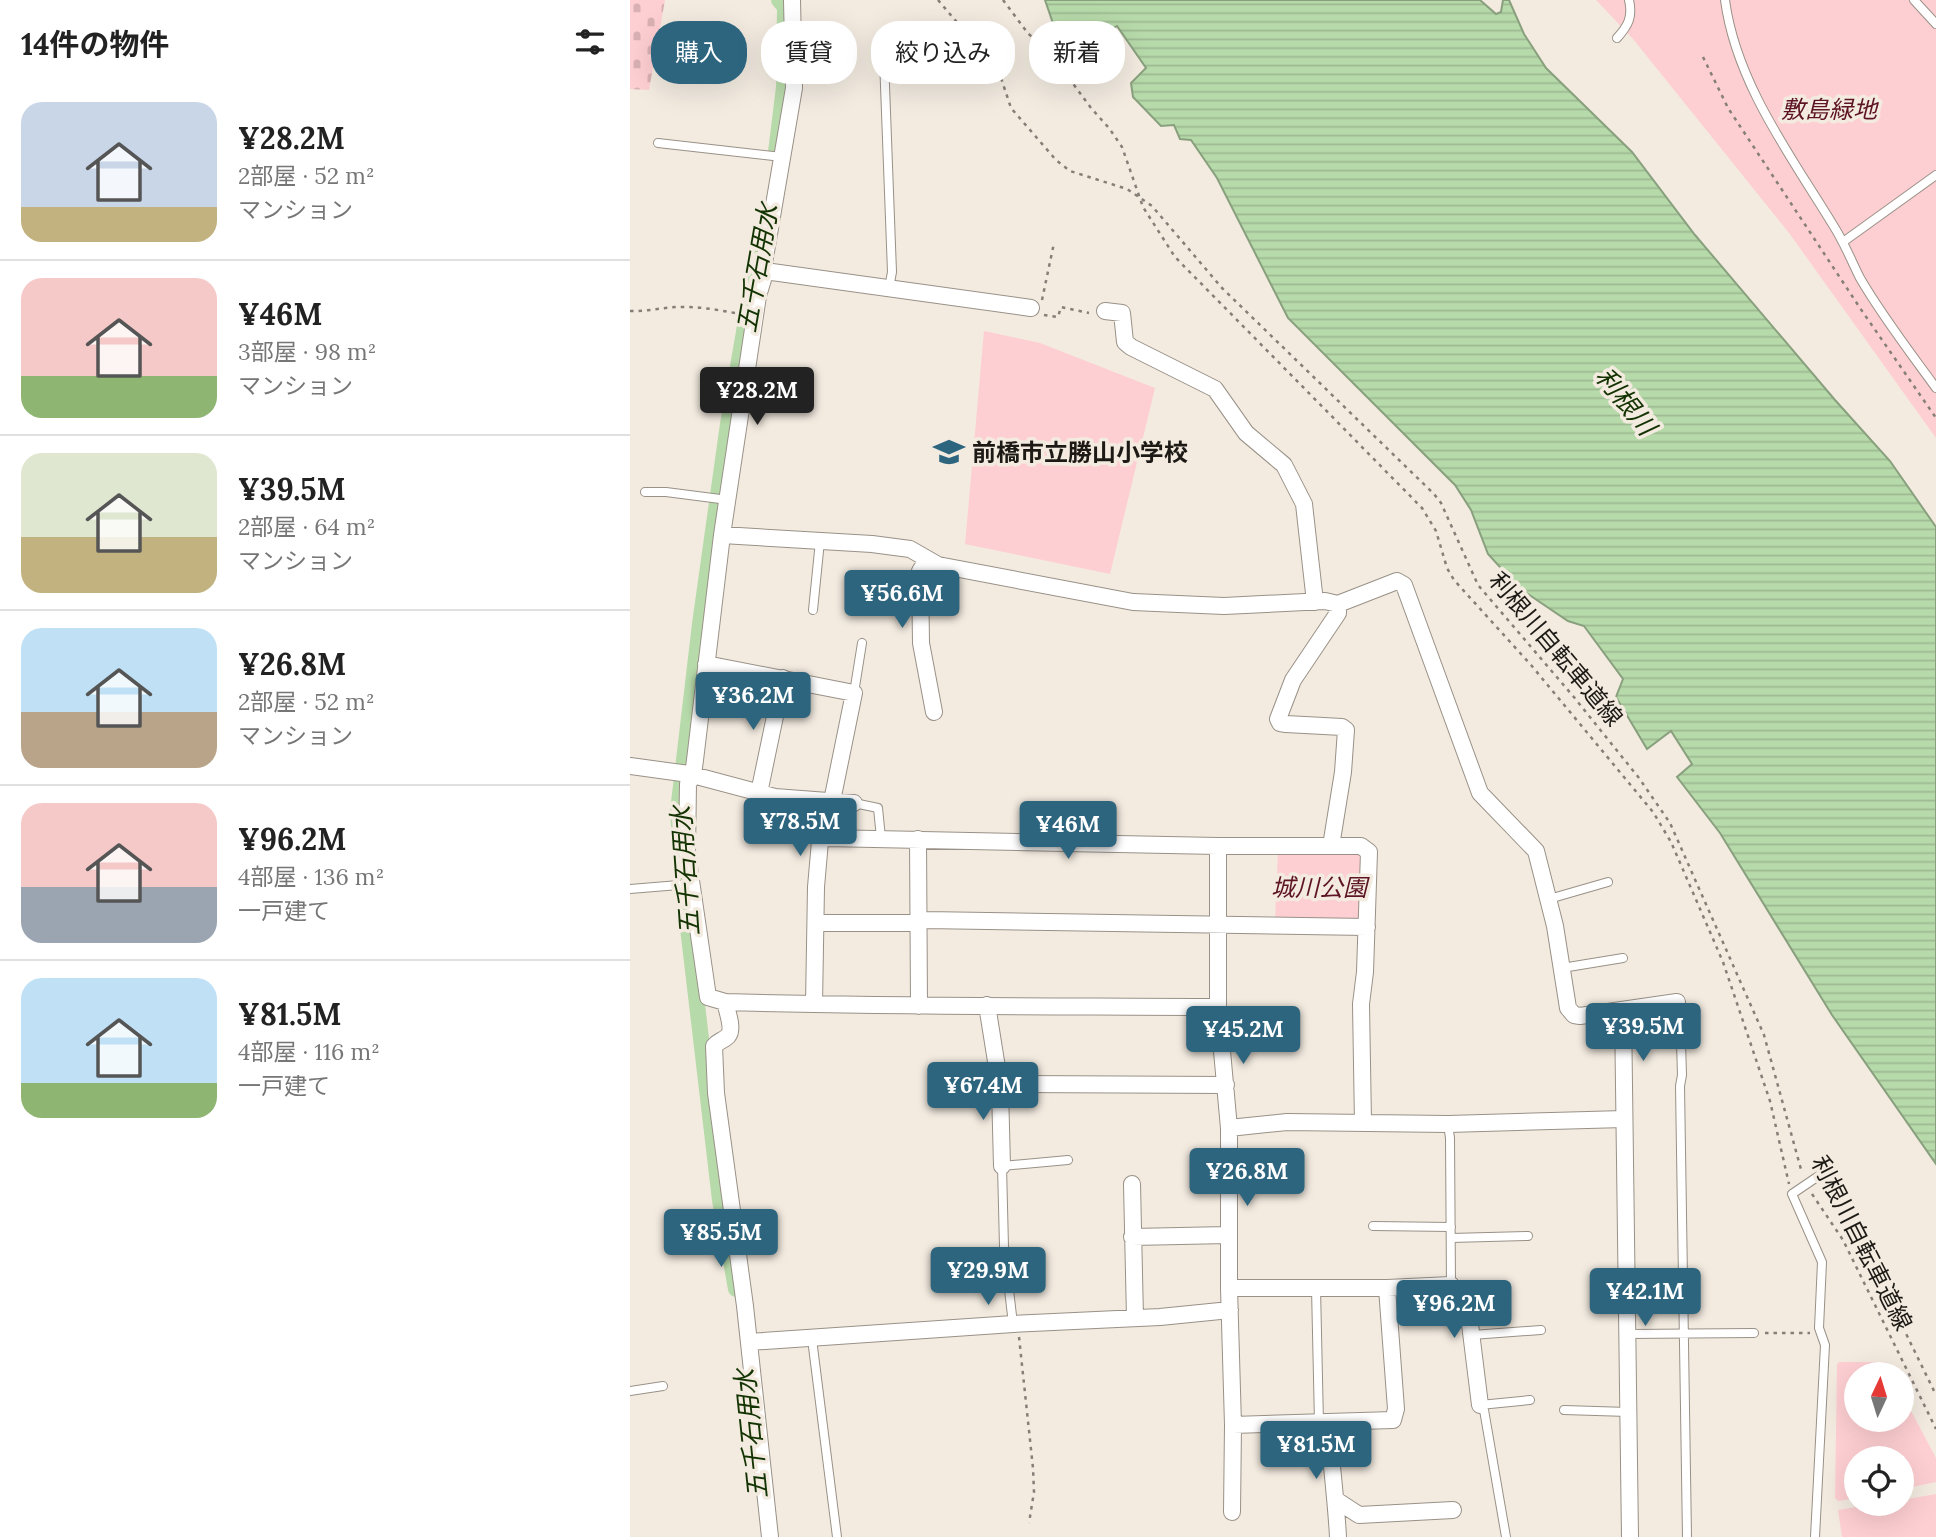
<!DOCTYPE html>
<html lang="ja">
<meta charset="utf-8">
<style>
body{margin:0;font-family:Lora,"Noto Sans JP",serif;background:#f6f6f6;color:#222;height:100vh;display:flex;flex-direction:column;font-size:26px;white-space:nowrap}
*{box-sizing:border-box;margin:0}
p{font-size:23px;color:#767676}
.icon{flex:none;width:38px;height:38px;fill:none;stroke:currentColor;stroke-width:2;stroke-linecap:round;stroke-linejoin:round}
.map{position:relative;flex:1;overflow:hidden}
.panel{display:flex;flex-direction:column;background:#fff;width:630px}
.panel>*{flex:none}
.guide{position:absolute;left:21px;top:21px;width:665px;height:63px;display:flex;gap:14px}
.needle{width:46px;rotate:4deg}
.fabs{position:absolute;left:1214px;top:1362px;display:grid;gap:14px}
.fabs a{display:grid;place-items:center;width:70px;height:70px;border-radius:50%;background:#fff;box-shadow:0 7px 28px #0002;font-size:35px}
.price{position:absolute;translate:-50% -60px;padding:0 16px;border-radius:7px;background:#2d657f;color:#fff;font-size:23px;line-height:46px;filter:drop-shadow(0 2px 4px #0008)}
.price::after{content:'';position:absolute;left:50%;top:42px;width:21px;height:16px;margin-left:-10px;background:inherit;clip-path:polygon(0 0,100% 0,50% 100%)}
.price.on{background:#222;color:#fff}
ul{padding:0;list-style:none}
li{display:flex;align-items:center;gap:21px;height:175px;padding:0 21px}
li+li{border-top:2px solid #e0e0e0}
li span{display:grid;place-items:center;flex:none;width:196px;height:140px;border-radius:21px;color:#555}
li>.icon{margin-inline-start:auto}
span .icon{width:84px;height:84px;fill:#fffc;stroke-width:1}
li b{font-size:30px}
h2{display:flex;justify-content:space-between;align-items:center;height:84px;padding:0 21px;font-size:30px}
.pill{padding:0 24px;border-radius:28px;background:#fff;box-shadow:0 7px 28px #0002;font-size:24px;line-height:63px}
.pill.on{background:#2d657f;color:#fff}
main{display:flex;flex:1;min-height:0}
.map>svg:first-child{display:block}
.cemetery{fill:url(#cemetery-stones)}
.park{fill:#fecfd2}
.water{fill:url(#water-rules);stroke:#89a07e;stroke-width:2}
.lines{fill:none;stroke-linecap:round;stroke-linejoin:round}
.canal{stroke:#b7daaa;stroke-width:16}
.lane-casing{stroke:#999187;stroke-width:10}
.street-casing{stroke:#999187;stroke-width:18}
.path{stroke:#857f78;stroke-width:2.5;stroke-dasharray:3.5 5;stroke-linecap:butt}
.lane{stroke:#fff;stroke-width:8}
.street{stroke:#fff;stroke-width:16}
.labels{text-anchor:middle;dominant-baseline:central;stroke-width:7;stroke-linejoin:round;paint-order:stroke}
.park-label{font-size:24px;font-style:italic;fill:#5d1424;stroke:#f3ebe0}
.poi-label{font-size:24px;font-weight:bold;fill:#1d1a16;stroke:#f3ebe0;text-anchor:start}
.street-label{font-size:24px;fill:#1d1a16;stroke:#f3ebe0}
.water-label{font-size:26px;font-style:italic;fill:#133303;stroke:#f3ebe0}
</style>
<main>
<section class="panel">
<h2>14件の物件<svg class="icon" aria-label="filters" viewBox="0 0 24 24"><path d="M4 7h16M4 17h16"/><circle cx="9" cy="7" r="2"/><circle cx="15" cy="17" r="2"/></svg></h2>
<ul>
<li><span style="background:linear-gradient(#c9d6e8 75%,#c2b280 0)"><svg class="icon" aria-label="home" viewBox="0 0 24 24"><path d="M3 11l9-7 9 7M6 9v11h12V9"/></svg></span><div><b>¥28.2M</b><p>2部屋 · 52 m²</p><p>マンション</p></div></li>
<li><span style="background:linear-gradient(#f6c9c9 70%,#8fb573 0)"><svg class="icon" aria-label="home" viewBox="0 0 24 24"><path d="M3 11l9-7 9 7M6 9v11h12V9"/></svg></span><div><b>¥46M</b><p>3部屋 · 98 m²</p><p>マンション</p></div></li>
<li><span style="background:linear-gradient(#dfe7d0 60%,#c2b280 0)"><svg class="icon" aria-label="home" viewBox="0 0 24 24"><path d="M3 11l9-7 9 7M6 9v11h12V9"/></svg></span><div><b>¥39.5M</b><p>2部屋 · 64 m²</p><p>マンション</p></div></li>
<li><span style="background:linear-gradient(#bfe0f5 60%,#b9a48a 0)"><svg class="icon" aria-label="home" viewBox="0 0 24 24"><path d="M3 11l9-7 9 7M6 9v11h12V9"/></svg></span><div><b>¥26.8M</b><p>2部屋 · 52 m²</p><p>マンション</p></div></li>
<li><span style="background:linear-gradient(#f6c9c9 60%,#9aa5b1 0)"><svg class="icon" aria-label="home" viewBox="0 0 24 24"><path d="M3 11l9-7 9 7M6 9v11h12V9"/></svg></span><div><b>¥96.2M</b><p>4部屋 · 136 m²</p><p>一戸建て</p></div></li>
<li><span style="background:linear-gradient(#bfe0f5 75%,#8fb573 0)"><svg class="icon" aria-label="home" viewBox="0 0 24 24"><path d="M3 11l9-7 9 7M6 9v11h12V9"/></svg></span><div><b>¥81.5M</b><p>4部屋 · 116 m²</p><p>一戸建て</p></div></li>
</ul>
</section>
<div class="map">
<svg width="1306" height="1537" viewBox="0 0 1306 1537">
<defs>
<pattern id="cemetery-stones" width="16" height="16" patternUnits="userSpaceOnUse" patternTransform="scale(1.75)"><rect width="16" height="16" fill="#fecfd2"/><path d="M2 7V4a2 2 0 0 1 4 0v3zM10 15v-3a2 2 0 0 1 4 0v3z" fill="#d9b1b4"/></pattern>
<pattern id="water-rules" width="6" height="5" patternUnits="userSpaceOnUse" patternTransform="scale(1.75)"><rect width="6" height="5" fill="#b7daaa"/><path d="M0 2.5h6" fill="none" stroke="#9dba92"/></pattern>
</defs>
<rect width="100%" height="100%" fill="#f3ebe0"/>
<path class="cemetery" d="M0,0H35L19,90L0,89Z"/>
<path class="park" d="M966,0H1306V438L1159,233L1003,39Z
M354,331L410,343L525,388L480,574L335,544Z
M648,851H726L732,857L731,916L724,922L645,921Z
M1209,1362H1256L1262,1374H1227V1419H1272V1394L1306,1458V1482L1272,1489V1458H1227V1498L1208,1501L1205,1498L1207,1365Z
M1306,1494V1537H1212L1208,1510L1250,1503H1272V1500Z"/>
<path class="water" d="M415,0H850L866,14L871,12L873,0H879L894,34L916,68L1002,152L1065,235L1205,400L1260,461L1306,527V1164L1202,1015L1090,833L1047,777L1062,764L1041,731L1017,749L986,697L993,679L954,626L938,621L889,588L858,554L841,510L825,485L658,318L587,178L561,140L550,139L544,125L531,126L503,97L501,83L516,68L487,26L457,44L426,32Z"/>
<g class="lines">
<path class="canal" d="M146,152L154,87L155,7L149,0
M106,1289L90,1200L54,894L48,811L70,624L98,424L116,320L130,254"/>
<defs>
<path id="lane" d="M1095,0C1106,83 1161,156 1203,225C1214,242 1221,260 1230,278C1252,316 1280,352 1306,388
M1284,0L1306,24
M987,38C998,26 1003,17 999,0
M254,59L262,272L259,288
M28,143L152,157
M1213,242L1306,175
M15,492H36L98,500
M183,610L190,541
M224,693L232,643
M224,803L248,808L251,838
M0,889L61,884
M919,899L978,882
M932,968L993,958
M1047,1002L1050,1009L1052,1075L1050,1086L1057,1537
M818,1124L820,1138L821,1285
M743,1226L821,1227
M821,1238L898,1236
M686,1288L689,1423
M383,1324L374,1247L372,1166L438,1160
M997,1334L1124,1333
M842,1335L911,1330
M182,1339L207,1537
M0,1391L33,1386
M934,1410L998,1412
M876,1537L854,1410L850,1405L900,1400
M1185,1537L1195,1345L1189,1328L1192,1262L1162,1194L1190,1175"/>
<path id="street" d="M162,0L164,88L133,269L135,273L128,296L92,535L65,760L63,775L58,784L57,853L78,997L95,1002C259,1007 424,1006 588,1007
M135,273L142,272L401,308
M475,311L492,313L495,342L501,347L585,389L616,433L654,465L674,504L685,602
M92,535L242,544L280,549L308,565L503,602L594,606L695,601L708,604L767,581L774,585L850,793L906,851L925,926L938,1008L944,1015L950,1016L1047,1002
M297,560L290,571L291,643L304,712
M76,664L224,693L202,801
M0,766L59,774L145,797L224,803
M129,793L153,678
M288,839L289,1006
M588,846V1007L599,1128V1288L603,1425L602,1512
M701,846L713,772L716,730L712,727L656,724L650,723L648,719L663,680L708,613V604
M186,923H280L296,920L737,927
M95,1002C97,1011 104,1029 98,1036C93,1041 88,1041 84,1046L86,1093L115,1306L140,1537
M184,1004L186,887L190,841L196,838L588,846H731L739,852L735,972L731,1004L733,1123
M357,1005L369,1080L372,1084L596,1085
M993,1010L1000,1537
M372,1084L370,1089L372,1166
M599,1128L657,1122L818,1124L994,1119
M502,1184L505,1318
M502,1237L598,1235
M599,1288H757L821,1285L820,1297L833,1301L838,1308L850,1405
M119,1342L383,1324L530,1317L600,1310
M698,1423C701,1462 706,1499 708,1537
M603,1425L763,1420L766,1409L757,1288
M706,1500L729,1515L823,1510"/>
</defs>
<use href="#lane" class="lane-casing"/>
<use href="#street" class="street-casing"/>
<path class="path" d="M308,0L331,27L360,55L366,63L381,108L426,160L440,171L497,189L522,206L592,288L804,494L811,503L848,585L943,696L1009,778L1040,823L1134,1035L1172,1173
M373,0L397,32L430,66L461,108L479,128L492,147L513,207L545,257L792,508L806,531L817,568L824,580L901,665L1023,812L1041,842L1093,962L1140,1101L1159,1184
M1073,57L1098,108L1230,308L1306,418
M412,300L424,243
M0,311C19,312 36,306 55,307C74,307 93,311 111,314
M414,315L428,317L431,307L459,313
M1199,1183L1220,1219L1306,1395
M1182,1194L1213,1240L1306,1429
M1135,1333H1180
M389,1337L403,1468L404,1492L399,1523"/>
<use href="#lane" class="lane"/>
<use href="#street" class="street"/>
</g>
<defs>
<symbol id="school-bare" viewBox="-9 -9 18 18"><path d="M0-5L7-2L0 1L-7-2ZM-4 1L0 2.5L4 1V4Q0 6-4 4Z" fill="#2d657f" stroke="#f3ebe0" stroke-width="2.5" paint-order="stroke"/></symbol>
</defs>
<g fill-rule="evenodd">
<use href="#school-bare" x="297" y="430" width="44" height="44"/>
</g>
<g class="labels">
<g class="park-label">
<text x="1199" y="109">敷島緑地</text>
<text x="689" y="887">城川公園</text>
</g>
<g class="poi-label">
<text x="342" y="452">前橋市立勝山小学校</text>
</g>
<g class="street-label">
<text transform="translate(926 649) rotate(50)">利根川自転車道線</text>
<text transform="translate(1232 1243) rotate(63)">利根川自転車道線</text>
</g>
<g class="water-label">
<text transform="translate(127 268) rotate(-80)">五千石用水</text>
<text transform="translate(996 401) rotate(51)">利根川</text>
<text transform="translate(55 871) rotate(-94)">五千石用水</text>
<text transform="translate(121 1434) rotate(-96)">五千石用水</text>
</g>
</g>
</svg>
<div class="fabs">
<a><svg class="needle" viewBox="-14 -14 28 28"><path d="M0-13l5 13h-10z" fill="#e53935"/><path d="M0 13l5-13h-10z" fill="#767676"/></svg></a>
<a><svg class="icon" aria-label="locate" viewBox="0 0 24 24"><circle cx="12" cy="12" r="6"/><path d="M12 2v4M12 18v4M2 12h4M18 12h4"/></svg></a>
</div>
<b class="price on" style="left:127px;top:427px">¥28.2M</b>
<b class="price" style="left:272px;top:630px">¥56.6M</b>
<b class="price" style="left:123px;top:732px">¥36.2M</b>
<b class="price" style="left:170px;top:858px">¥78.5M</b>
<b class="price" style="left:438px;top:861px">¥46M</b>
<b class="price" style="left:1013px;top:1063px">¥39.5M</b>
<b class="price" style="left:613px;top:1066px">¥45.2M</b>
<b class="price" style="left:353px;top:1122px">¥67.4M</b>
<b class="price" style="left:617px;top:1208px">¥26.8M</b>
<b class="price" style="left:91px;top:1269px">¥85.5M</b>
<b class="price" style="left:358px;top:1307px">¥29.9M</b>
<b class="price" style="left:1015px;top:1328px">¥42.1M</b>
<b class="price" style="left:824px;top:1340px">¥96.2M</b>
<b class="price" style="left:686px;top:1481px">¥81.5M</b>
<div class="guide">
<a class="pill on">購入</a>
<a class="pill">賃貸</a>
<a class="pill">絞り込み</a>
<a class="pill">新着</a>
</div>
</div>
</main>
